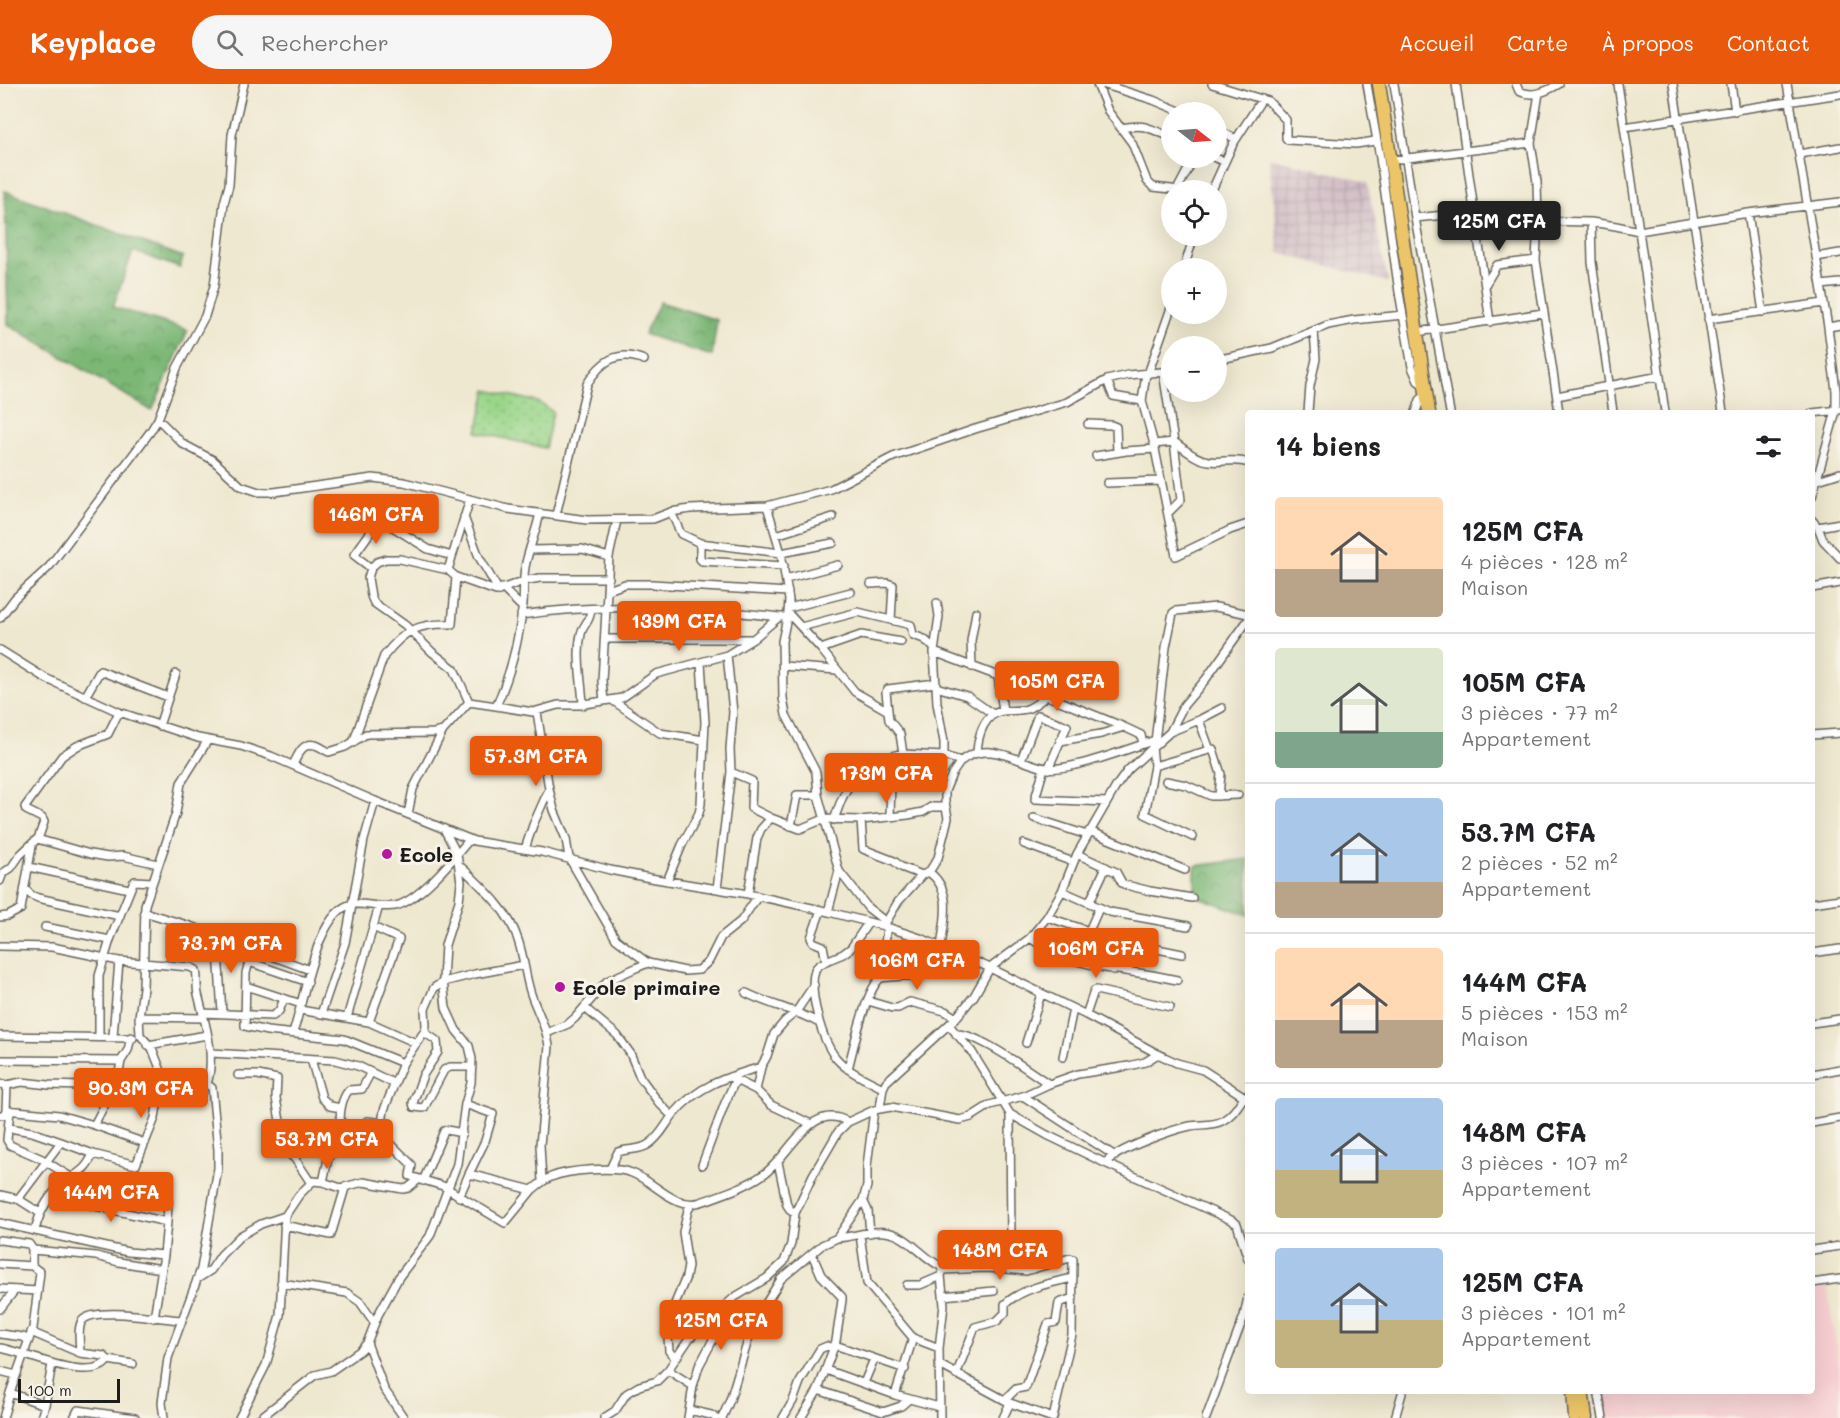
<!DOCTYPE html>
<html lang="fr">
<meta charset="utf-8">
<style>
body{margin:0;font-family:Mali,sans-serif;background:#f6f6f6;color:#202124;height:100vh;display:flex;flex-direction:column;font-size:22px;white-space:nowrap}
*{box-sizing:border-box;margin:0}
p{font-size:20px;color:#757577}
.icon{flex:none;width:33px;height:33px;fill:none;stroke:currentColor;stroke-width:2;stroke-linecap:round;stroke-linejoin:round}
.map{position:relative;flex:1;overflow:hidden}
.side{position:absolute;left:1245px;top:326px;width:570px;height:984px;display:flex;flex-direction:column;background:#fff;border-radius:6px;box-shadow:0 6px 24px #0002}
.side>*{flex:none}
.needle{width:39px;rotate:107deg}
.controls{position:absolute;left:1161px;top:18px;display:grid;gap:12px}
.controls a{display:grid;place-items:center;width:66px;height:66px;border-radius:50%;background:#fff;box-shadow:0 6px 24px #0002;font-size:30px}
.scale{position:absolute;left:18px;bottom:15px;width:102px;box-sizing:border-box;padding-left:6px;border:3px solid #1c1c1c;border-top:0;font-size:16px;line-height:21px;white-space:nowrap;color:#1c1c1c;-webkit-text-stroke:4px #f7f3e8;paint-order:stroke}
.price{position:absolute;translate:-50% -51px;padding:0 14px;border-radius:6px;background:#ea580c;color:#fff;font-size:20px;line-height:39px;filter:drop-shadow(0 2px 3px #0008)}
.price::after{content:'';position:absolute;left:50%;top:36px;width:18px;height:14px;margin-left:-9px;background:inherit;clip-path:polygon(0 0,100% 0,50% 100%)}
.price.active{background:#222;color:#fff}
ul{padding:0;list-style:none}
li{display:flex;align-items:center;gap:18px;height:150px;padding:0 30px}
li+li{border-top:2px solid #e0e0e0}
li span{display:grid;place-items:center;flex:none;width:168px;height:120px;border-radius:6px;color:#555}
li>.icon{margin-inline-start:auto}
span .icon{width:72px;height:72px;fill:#fffc;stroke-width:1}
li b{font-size:26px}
h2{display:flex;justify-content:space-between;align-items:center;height:72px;padding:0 30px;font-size:26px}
header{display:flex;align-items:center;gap:36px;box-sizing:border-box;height:84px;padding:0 30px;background:#ea580c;color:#fff}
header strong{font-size:28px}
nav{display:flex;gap:33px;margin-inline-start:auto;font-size:21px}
.search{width:420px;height:54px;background:#f6f6f6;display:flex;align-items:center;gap:15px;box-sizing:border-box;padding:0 21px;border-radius:33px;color:#757577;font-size:22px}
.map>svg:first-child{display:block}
.built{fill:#f7cfd2}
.industrial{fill:url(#industrial-grid)}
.grass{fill:url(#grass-dots);stroke:#5b7953;stroke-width:1.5}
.forest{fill:url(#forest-crowns);stroke:#4c6a49;stroke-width:1.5}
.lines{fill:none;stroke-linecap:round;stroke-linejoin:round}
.stream{stroke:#59a9d4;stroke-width:2}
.street-casing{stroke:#66635b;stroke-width:10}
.highway-casing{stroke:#66635b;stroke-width:15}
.street{stroke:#fff;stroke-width:7}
.highway{stroke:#edc569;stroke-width:12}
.poi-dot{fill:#b5179e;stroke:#f7f3e8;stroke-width:2}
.labels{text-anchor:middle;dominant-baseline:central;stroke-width:6;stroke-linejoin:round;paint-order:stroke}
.poi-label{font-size:20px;font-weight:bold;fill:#1c1c1c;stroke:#f7f3e8;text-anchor:start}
</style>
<header>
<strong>Keyplace</strong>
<div class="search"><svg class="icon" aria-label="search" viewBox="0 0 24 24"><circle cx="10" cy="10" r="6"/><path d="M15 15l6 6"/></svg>Rechercher</div>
<nav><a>Accueil</a><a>Carte</a><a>À propos</a><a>Contact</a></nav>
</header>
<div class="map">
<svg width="1840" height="1334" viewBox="0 0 1840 1334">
<defs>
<pattern id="industrial-grid" width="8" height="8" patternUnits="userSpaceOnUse" patternTransform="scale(1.5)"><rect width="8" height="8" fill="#d2bdc6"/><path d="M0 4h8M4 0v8" fill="none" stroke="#b4a2aa"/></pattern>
<pattern id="grass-dots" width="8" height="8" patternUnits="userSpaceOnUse" patternTransform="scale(1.5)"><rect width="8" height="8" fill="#9ad68a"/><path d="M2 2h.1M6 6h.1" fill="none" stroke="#84b776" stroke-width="1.8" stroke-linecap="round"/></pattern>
<pattern id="forest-crowns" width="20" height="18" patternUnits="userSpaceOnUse" patternTransform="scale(1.5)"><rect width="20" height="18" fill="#7bb776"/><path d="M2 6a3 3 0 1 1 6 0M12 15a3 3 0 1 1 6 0" fill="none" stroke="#649460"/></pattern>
</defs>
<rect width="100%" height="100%" fill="#f7f3e8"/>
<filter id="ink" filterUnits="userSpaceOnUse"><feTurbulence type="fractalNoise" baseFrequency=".0167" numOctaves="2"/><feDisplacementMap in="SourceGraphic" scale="12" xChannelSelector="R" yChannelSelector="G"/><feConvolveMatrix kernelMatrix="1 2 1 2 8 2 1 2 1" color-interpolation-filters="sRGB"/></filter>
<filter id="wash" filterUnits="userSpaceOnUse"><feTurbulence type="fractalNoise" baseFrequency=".008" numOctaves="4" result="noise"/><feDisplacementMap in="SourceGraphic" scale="24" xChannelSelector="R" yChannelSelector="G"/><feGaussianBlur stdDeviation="1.35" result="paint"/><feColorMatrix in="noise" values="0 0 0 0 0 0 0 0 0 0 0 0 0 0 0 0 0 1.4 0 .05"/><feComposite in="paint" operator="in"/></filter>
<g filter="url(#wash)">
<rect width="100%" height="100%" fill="#efe8d0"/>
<path class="built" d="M1827,1199L1840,1287V1334H1605L1601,1307L1812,1306V1202Z"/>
<path class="industrial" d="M1269,73L1367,98L1388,198L1279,169Z"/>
<path class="grass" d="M487,306L538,318L553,328L545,364L477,348Z"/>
<path class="forest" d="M5,107L183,173L180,184L133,167L113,223L188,246L152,327L8,240Z
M660,218L717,236L712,272L644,250Z
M1248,775V831L1195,812V782Z"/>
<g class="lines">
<path class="stream" d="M620,1325L631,1311L644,1304"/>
</g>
</g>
<g filter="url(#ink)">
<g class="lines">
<defs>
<path id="street" d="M1097,0L1108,27L1132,59L1147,97L1153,103L1180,106
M1102,0L1153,16L1182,28
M1212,0L1268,17L1286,36V54L1288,56L1356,60L1375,57
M1367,0L1380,74L1399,208L1412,283L1418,297L1424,301
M1394,0L1415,134L1450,328
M1456,0L1490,238
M1516,0L1519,7C1533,14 1547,7 1559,0
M1618,0L1665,328
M1673,0L1723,328
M1731,0L1735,27
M1787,0L1828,243L1836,307V327L1812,413
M1539,9L1531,59L1537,98L1538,137L1536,176L1559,328
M1624,43L1840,10
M1121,44C1147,39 1148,45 1172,53
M1216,45L1236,55
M1799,70L1840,63
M1215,74L1224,77
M1391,76L1531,59
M1177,106L1194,74
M1212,106L1233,60L1262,15
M1748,129L1763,228
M1415,134L1474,128
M1538,137L1591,138L1616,142L1639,147L1748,129L1840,118
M1591,138L1592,178L1613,328
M1816,173L1840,169
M1184,184L1194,152
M1485,201L1497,181L1536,176
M1821,201L1840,199
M1708,235L1824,219
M1828,243L1840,241
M1417,248L1543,229
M1216,276L1272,264L1328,241L1354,236L1403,231
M1163,288L1174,358C1185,365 1196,376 1209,377C1222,379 1234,374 1248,379
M1146,290L1142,317L1154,360L1176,472L1230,446L1248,440
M1148,290L1172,221
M1107,296L1113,312L1142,317
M1557,312L1660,292
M1308,328L1310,302L1316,275L1314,247
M1416,328L1420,316L1427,310
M1812,329L1839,326
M158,335L183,360L213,376L241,402L259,408H274L373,394L404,398L508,425L587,436L653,435L671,428L690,425L767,422L831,405L893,373L975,345L1067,318L1107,296L1128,291L1172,287
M1088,340L1111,341L1116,343L1117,368
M1154,360L1174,358L1181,416L1168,429
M1096,372L1126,367L1155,365
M1818,396L1840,389
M1107,399L1160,397
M767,422L781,469L789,516L788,529L782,557L783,614L786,631L816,688L818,711L839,787L868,824L886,838
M671,428L681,450L700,459V475L702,477L784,482
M556,431L587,300C601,277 618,265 644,276
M464,433L479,473L499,507
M1812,436L1818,443L1823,456L1840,474
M1818,443L1840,439
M776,451L833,433
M700,459L781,469L833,459
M530,466L582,465L609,473
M452,472L428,465L380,435L354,471L371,484L377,478L386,475H400L448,486L456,493L496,507L523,497L540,494H609
M371,484L368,494L371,512L374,519L405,541L432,568L454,585L469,618
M448,486L470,415
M786,495L838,481
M871,500L887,499L893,501L891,536
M502,504L522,523
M1812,504L1840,499
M608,506L625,500H652L788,508
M937,519L939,532L934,568L937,619L944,658V672
M789,524L851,508
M788,529L821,565L855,608L888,627L889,636L900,650L903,670L944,672L961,677C988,655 1018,679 1046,684C1068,688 1131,664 1155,656
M521,531C604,519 695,523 779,533
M0,534L15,514L49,483L150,348L158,335L177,284L205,232L214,202L224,119L229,101L232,51L244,0
M801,543L858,528L911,541L913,551L924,555L934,564
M606,555H753
M821,565L861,551L901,558
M0,566L45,594L119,628L198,654L241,662L271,672L375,717L474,757L542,768L610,786L650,794L748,810L821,826L884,842L923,855L990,884L1086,931L1158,970L1177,979L1203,986L1248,1015
M934,568L998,592L1003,627
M783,582L837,586
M972,583L971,557L976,528
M998,592L1124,643
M936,603L967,612L993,630
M85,613L100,587L168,613
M612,616L660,649L704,656
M604,617L602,597L609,473L617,436
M583,621C582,598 576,572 581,550C583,539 590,540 591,525
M496,622L533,628L558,621H579L622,614L656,590L727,571L753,555L779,533H787
M888,627L886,608L888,605L936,599
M537,628L549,705L554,726L566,755L569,774L616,855L648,879
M1199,636L1210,666
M159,642L176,590
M1170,648L1199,636L1222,624
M1812,651L1840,649
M1060,657L1101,650L1124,643L1141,651L1143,660
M1155,658L1166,563L1173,529L1176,527L1216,523L1248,530
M353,659L384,572C405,545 419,539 452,540L456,493
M1152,663L1154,682L1145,730L1193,753
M977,668C978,652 984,629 1003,627C1011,626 1020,627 1027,625C1035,622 1041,616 1048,611
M1021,676L1038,631L1067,642L1048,685
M293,681C298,671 302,658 315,661C320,662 324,666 329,668L345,663L366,650L434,649L443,647L469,618L496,622C511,590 519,555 523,520C524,507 523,495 525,483C529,464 536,448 540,429
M1154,682L1213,665L1221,690L1219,712
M1044,684L1035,715L1107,718
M731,688L752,697L751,724L771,734L800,745L824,735L861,736L908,731L923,728L931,723H945
M1166,697L1186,701L1211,712L1238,711
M848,701L906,696L905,670
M408,730L413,705L443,647
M890,732L891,697
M1034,734L1087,751
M834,736C846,702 848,696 881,678C888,674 894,670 903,670
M861,736L863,765L894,777L901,783L922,791
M791,742L797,711H818
M1089,747L1185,786
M38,755L44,738L42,734L26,726L25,723L62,672L77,662L108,650L119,628
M1024,760L1073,778
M525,765L533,741L549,705
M1077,770L1116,788L1122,799L1126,801L1150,807L1192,814
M459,781C481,802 509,826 518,856C524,873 525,892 531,910C537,928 547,943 549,962L540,1061L542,1097
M29,783L129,805
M929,788C954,807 944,837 941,863
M0,797L3,789L11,784L20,771L37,755L90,770L108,773L123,772L158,780
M667,797L682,761L699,729L701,720L705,638L701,579
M25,805L31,811L38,814L120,832
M717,805L731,688L730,665L733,628L727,571
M1062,807L1110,828L1188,842
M748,810L757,754L761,745L771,734
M1089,819L1106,783
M1812,819L1840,815
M821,826L811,854L813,858L823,862L826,877C822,880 817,881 815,886C808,908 822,957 836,974C848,988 867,996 883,1004
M144,828L187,841L310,886
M828,828L839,787
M0,833L8,832L21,825L32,762
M1047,833L1089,847L1099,824
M885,840L898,818L922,791L929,788L938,774L948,734L945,718V707L952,690L961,677
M45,843L110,856
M217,852L222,929
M1030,854L1044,863L1063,868L1073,876L1105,884L1152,891L1177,896
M0,862L52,863L119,877L113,952
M1812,869L1840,865
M119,877L190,883L196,886C198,894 196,902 198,910C205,940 216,970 207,1000
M826,877L843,870L851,864L868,839
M524,881L475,890L443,898L434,904L425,925L426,942L424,948L403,979L384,1026L380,1053L388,1057L412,1081L410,1092L443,1102L505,1139L532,1106
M1113,886L1116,859L1133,860L1182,870
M881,894L887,843
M308,898L249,878L246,889L245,942L267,947L344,955L403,979
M246,902L301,920
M746,909C770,921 796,926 819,939
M868,917L892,924H898L910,918L945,927L956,934
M585,924L617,951L630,969L640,993L659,1019L672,1032
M300,926L369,938L416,959
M203,929L273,932L279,927L284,915
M321,930L345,859L364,756L375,717
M1086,931L1094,907L1096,906L1170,923
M139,933L204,934
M347,934L379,822
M369,938L399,855L373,843
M1812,939L1840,935
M949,941L972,968L1010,1030L1047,1051L1105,1079C1118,1065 1171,1046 1190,1042C1201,1040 1213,1042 1222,1037C1233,1031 1237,1023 1244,1013
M424,948L437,957L438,968L423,991L413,1019L414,1023L424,1024L444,986L450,983H472
M293,949C304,918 316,826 353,820C367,819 381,824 395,822C418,818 454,774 469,756
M547,949L568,940L575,934L607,897L638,883L648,879L685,887L699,886L709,877L721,853L741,837L758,812
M956,950C977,948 1030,988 1049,1000
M0,952L133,954
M99,953V892L110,856L133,799L135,797L152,798
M1026,959L1041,910
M148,961L207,951
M211,969L335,976L358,982L395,1000
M1063,973L1073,925
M311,975L322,1014L330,1022L341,1024
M0,976L121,977
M848,985C853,966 866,904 881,894C903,891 956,892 970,874
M1812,990L1840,985
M238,991H258L277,995L276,1014L285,1066L295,1075L311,1099
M119,992L162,993
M730,993L756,1006L771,1021L811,1040
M0,1000L7,1001L6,1026L59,1031L94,1041L118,995L121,977L128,966L131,953
M7,1001L22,998L49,1001L113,1003
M756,1006L761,983
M1023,1012L1115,1072
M465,1020L493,1030L485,1057L469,1090
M880,1024L883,1004L886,998L956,934L974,912L990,884L1030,854L1047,833L1062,807L1077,770L1117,701L1128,686L1170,648L1184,621L1206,595L1248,536
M10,1026L7,1056L10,1061L42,1075L72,1094
M0,1031L10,1030
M1812,1039L1840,1034
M94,1041L145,1059
M341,1042C339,1031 341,1015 349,1006L362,1005L371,988
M10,1044L32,1048L61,1058
M778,1078L787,1121L791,1127L795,1129
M1105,1079L1231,1136L1237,1140L1248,1175
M702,1081L725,1019L735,997
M610,1085L618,1068C628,1064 640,1067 649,1060C660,1053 665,1041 673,1031C697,1002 726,993 761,983L767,972L774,950L785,937L796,928L814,901
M423,1097L444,1047L447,1046L462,1049
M323,1098L328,1075L341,1042L359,1044L367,1037L382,1039
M98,1101L168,1118L167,1138
M0,1111L18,1115L40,1129
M51,1112L167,1138L164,1171
M459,1113L469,1090L532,1106C538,1101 544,1096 551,1093C568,1086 615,1082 632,1089C655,1098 675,1126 701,1118C723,1110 744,1104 764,1090C790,1072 810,1016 848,1038
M18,1115L61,1058L93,1070L136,1081L155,1034L162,991
M863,1116L868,1127L870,1149
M0,1139L128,1168L164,1171L154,1234
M284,1141L331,1151L345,1104
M35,1146C40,1127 48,1111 64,1099C78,1088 85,1088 93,1070
M860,1151L867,1199L913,1254L895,1311L939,1323
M837,1154C853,1153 870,1146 885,1148C908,1150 922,1174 942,1183L943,1186
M0,1156L29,1160L33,1166L96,1172L119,1178L162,1185
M1812,1166L1840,1162
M812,1170L821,1191L842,1213V1216L836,1257L818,1306
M0,1180L32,1182
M1007,1185L1026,1187L1070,1174L1073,1175L1072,1251L1053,1334
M197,1195L211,1186L221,1171L240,1152L261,1140L285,1132L299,1111L313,1097L323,1098L341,1104L363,1098L403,1105L408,1104L418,1096
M281,1199L347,1209L360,1218L374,1238
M1812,1199L1840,1195
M907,1201H920L941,1192
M0,1205L38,1207
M943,1212L994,1207
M0,1225L15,1206
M31,1248L80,1269C80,1261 77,1244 82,1237C94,1222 162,1235 182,1236
M0,1250L23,1253L29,1256
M913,1254L939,1264
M367,1259L384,1305L404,1334
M835,1261L905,1285
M0,1264C23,1267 91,1301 108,1276
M80,1269L104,1272L108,1276L133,1280
M675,1274L669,1267L667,1239L686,1193L688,1182L683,1148L688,1126L692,1120
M940,1281L1010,1319L1053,1334
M668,1286L693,1302L688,1334
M826,1286L895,1311
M0,1287L16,1291
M956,1291L975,1243L997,1237L1005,1229V1220C1023,1204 1050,1199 1073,1194
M864,1299L874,1275
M693,1302L699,1282L715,1252V1242L710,1235
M1598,1306L1603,1334
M10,1309L45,1321L41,1334
M1005,1316L1016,1305L1026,1303L1048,1240L1056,1238L1059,1219L1073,1214
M45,1321L52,1280
M689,1326L711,1331L716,1334
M3,1334L10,1309L33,1244L40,1188L32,1182V1165
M74,1334L78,1326L135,1334
M164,1334L162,1319L168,1274L201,1185L218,1084V1066L212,1004L207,1000L163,992L152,964L140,951L139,933L143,904L145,821L176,729L181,699L208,656
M239,1334L266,1281L280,1231L285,1132
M260,1334L315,1291L331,1287L361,1266L367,1259L378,1231L399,1193L430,1152L457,1080L465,1020L471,999L472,975L469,962L456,946L446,924L443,896L445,861L459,817L461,798L457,770L444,745
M604,1334L615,1327L626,1310L639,1302L657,1297L668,1286L689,1255L710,1235L735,1213L767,1194L784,1178L791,1160L795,1129L813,1091L838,1048L848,1038L874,1026L891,1023L960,1036L971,1033L990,1021L1023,1012L1049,1000L1078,990L1129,982L1145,978L1158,970
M722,1334L730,1316L749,1253L760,1229L781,1195L822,1161L837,1154L863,1116L867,1102V1082L874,1026
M783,1334L793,1317L800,1298L820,1265L827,1262L834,1264
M801,1334L818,1306L883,1328L901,1322L909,1315
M940,1334L939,1264L944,1221L941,1192L943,1186L984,1184L1007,1185L1011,1158L1010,1030
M1003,1334L1010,1319
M1206,1334L1244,1232L1248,1213
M1395,1334L1403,1306"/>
<path id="highway" d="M1379,0L1429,328
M1573,1306L1575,1334
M1582,1306L1586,1334"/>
</defs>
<use href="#street" class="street-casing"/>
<use href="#highway" class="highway-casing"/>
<use href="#street" class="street"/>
<use href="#highway" class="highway"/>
</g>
</g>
<g class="poi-dot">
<circle cx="387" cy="770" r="6"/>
<circle cx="560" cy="903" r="6"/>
</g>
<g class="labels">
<g class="poi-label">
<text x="399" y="770">Ecole</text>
<text x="572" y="903">Ecole primaire</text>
</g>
</g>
</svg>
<div class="controls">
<a><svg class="needle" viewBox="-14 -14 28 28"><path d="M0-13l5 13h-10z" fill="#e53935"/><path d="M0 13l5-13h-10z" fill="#757577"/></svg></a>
<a><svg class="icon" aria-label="locate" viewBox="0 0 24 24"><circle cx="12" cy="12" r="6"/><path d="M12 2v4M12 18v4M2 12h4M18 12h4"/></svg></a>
<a>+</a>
<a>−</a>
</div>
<div class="scale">100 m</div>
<b class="price active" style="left:1499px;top:168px">125M CFA</b>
<b class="price" style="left:376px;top:461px">146M CFA</b>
<b class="price" style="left:679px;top:568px">139M CFA</b>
<b class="price" style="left:1057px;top:628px">105M CFA</b>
<b class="price" style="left:536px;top:703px">57.3M CFA</b>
<b class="price" style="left:886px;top:720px">173M CFA</b>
<b class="price" style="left:231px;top:890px">73.7M CFA</b>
<b class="price" style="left:1096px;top:895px">106M CFA</b>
<b class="price" style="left:917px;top:907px">106M CFA</b>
<b class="price" style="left:141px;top:1035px">90.3M CFA</b>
<b class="price" style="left:327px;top:1086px">53.7M CFA</b>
<b class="price" style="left:111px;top:1139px">144M CFA</b>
<b class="price" style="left:1000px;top:1197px">148M CFA</b>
<b class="price" style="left:721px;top:1267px">125M CFA</b>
<section class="side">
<h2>14 biens<svg class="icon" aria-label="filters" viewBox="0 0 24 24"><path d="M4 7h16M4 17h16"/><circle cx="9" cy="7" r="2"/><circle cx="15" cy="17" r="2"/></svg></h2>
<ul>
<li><span style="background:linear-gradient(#ffd9b3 60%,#b9a48a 0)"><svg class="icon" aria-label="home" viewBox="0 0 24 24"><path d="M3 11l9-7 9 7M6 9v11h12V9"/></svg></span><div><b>125M CFA</b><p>4 pièces · 128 m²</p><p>Maison</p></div></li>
<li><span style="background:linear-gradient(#dfe7d0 70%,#7fa58c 0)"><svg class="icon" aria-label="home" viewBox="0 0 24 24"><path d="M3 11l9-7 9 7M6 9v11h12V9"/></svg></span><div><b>105M CFA</b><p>3 pièces · 77 m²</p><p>Appartement</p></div></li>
<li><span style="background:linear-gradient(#a9c7e8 70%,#b9a48a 0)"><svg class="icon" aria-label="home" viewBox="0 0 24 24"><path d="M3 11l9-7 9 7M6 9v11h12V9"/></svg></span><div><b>53.7M CFA</b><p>2 pièces · 52 m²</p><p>Appartement</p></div></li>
<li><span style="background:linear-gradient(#ffd9b3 60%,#b9a48a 0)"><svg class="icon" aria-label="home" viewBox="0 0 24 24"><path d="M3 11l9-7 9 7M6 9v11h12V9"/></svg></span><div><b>144M CFA</b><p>5 pièces · 153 m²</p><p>Maison</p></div></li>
<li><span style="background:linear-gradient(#a9c7e8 60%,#c2b280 0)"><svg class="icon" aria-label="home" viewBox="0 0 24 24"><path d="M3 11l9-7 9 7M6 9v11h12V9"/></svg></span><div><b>148M CFA</b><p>3 pièces · 107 m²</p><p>Appartement</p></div></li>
<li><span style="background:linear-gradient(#a9c7e8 60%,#c2b280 0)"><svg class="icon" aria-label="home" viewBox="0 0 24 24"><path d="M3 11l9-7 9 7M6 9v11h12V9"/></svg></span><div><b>125M CFA</b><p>3 pièces · 101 m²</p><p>Appartement</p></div></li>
</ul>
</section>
</div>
